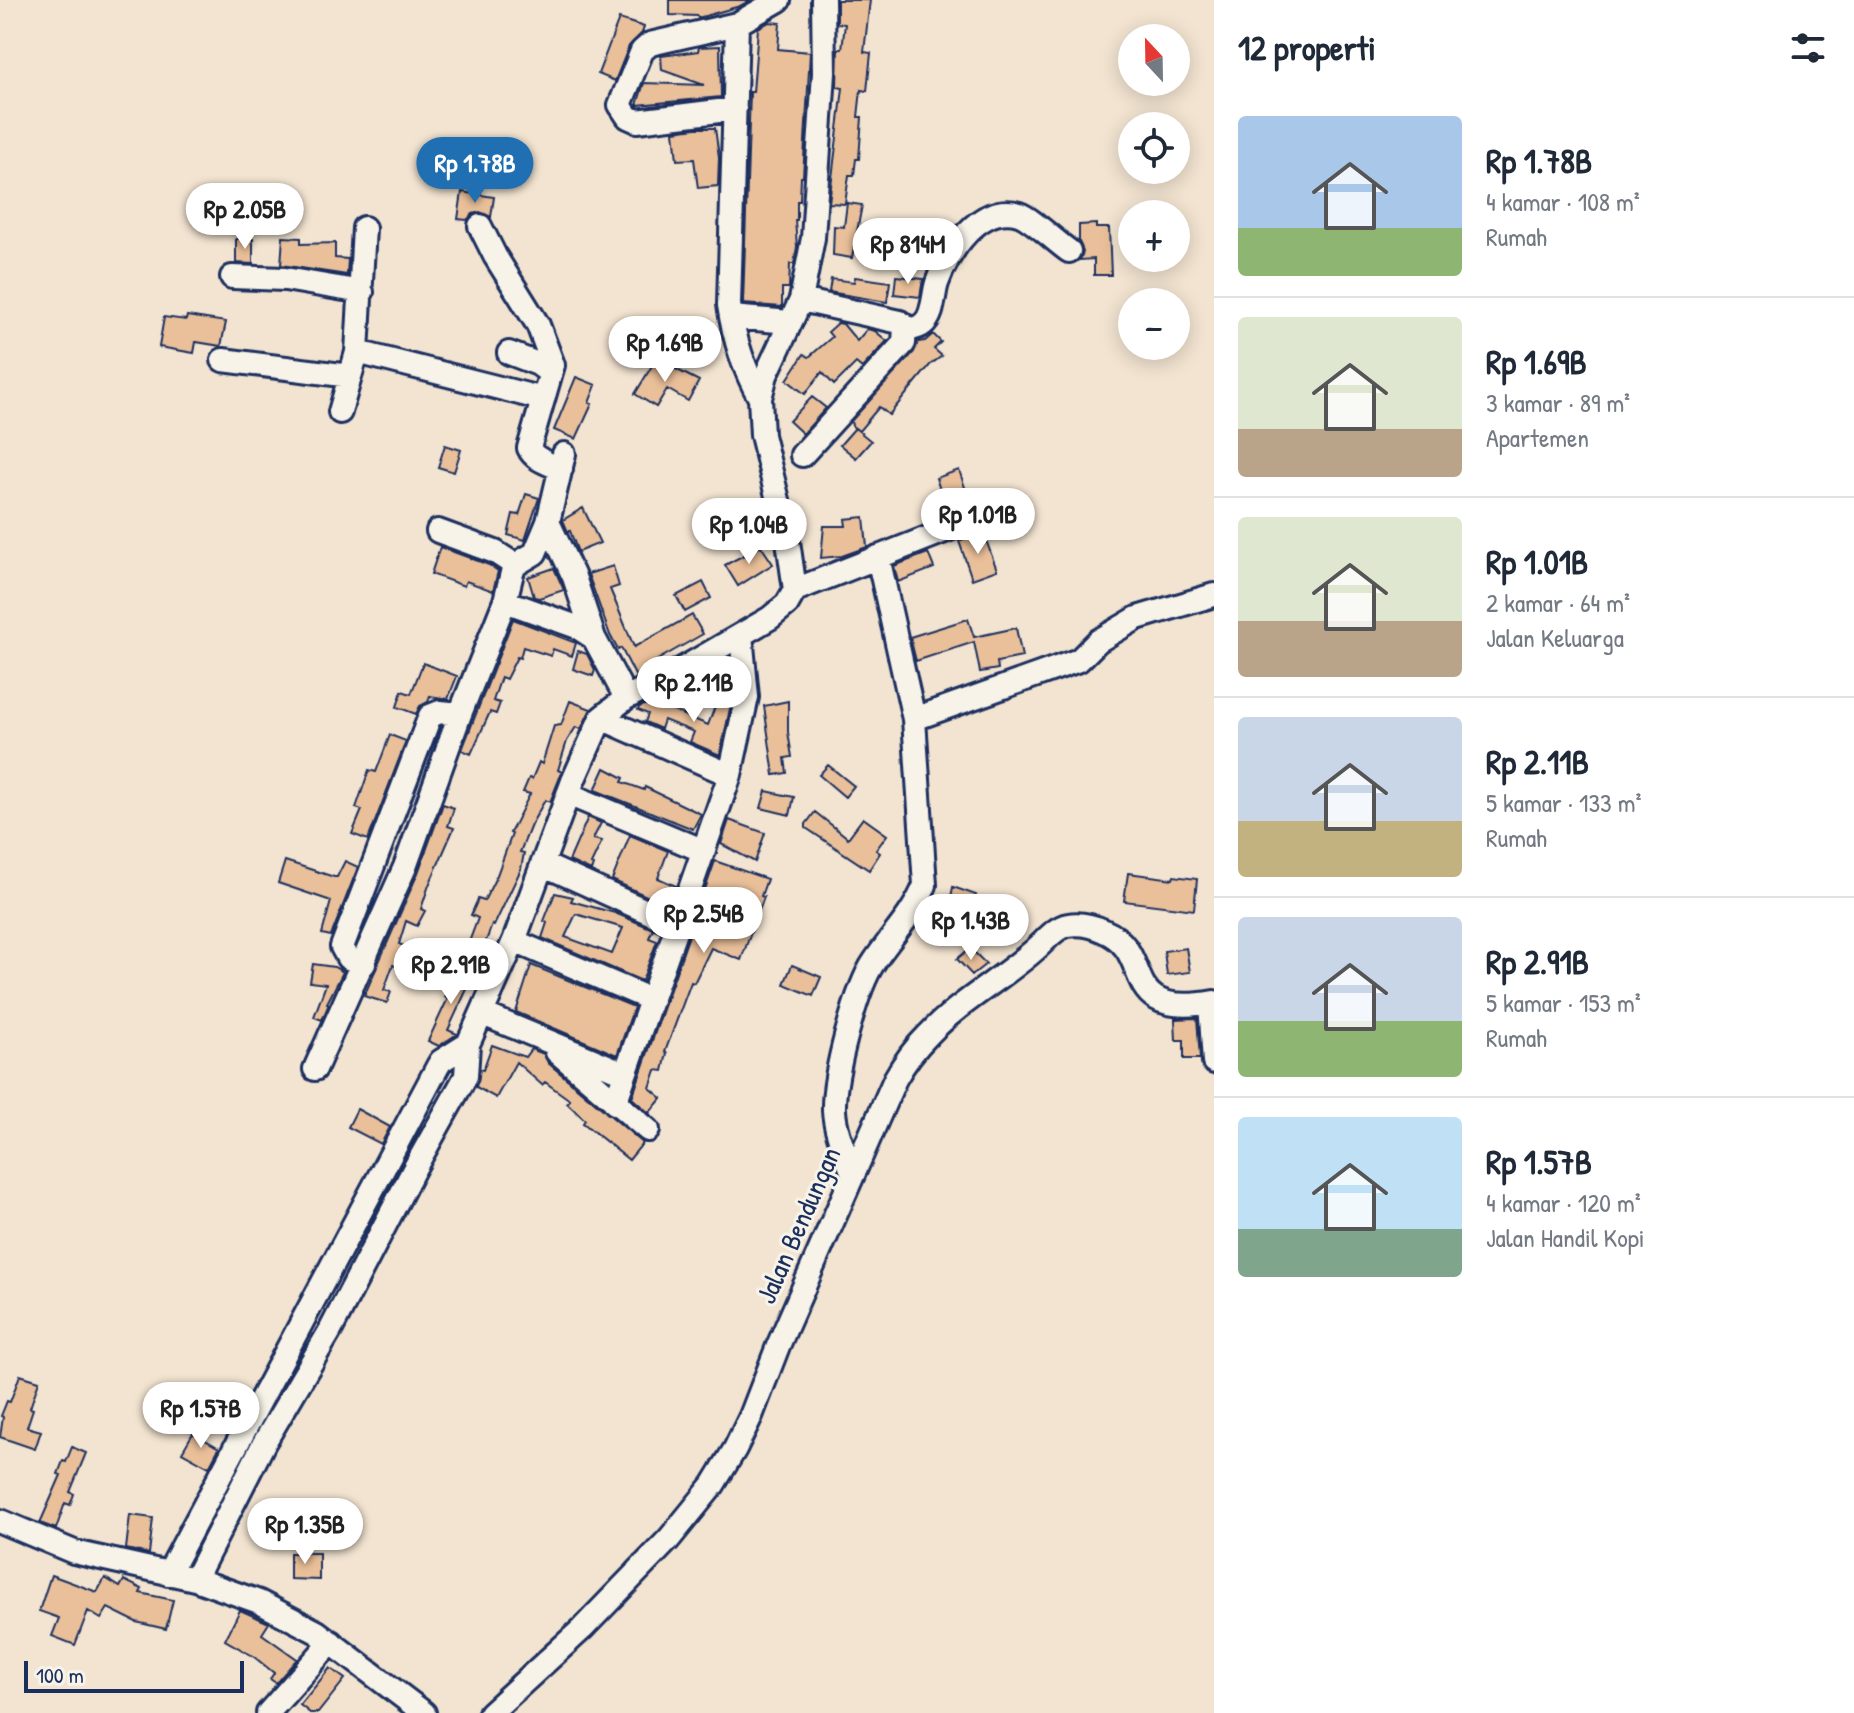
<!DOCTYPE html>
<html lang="id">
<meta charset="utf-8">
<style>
body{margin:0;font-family:"Patrick Hand",sans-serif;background:#f2f2f3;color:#1f2937;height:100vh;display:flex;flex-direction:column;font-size:30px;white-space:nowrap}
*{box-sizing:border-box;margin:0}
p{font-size:26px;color:#747a83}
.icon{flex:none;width:44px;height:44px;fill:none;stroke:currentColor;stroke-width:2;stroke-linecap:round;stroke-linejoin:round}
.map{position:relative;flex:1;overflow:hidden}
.side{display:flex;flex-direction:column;background:#fff;width:640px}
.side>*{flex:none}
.needle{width:52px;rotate:338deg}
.fabs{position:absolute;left:1118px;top:24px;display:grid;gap:16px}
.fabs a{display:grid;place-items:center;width:72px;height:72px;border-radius:50%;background:#fff;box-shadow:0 4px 20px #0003;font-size:40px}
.scale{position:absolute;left:24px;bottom:20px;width:220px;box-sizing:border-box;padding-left:8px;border:4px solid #1b2f5e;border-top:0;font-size:22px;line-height:28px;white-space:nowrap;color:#1b2f5e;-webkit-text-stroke:6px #f7f3e8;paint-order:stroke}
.price{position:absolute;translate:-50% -68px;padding:0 18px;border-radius:28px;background:#fff;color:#222;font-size:26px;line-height:52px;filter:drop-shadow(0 2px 4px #0008)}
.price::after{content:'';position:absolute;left:50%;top:48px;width:24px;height:18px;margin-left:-12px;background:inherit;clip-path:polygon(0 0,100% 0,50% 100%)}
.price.current{background:#1f6fb2;color:#fff}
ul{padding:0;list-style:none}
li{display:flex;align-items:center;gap:24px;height:200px;padding:0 24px}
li+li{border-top:2px solid #e0e1e3}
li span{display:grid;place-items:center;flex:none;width:224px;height:160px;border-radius:8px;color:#555}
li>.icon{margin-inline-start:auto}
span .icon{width:96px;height:96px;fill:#fffc;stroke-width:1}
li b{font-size:34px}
h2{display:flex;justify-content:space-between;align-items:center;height:96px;padding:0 24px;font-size:34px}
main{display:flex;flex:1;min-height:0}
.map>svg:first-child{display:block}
.building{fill:#eac09a;stroke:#1b2f5e;stroke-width:2;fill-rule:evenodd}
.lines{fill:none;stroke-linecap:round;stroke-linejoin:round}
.minor-casing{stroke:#1b2f5e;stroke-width:28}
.minor{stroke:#f7f3e8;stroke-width:22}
.labels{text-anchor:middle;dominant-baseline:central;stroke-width:6;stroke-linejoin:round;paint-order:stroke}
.street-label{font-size:28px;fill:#1b2f5e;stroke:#f7f3e8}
</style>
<main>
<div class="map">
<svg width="1214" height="1713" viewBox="0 0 1214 1713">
<rect width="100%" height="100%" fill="#f3e4d1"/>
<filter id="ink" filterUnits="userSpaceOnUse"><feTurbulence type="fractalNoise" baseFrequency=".0125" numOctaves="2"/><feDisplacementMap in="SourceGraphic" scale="16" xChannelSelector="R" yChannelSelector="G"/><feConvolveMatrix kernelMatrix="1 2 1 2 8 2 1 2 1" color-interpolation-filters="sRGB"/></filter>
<g filter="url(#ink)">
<path class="building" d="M670,0H751L740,6L698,18L697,16L670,15Z
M837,0H870L864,52L871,53L867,91L861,90L858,117H862L859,159H856L854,175H849L845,204L829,203L843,88L837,87L838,49H842L845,24L837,23Z
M619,19L644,27L642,33L629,46L615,81L598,74Z
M769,22L780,23L778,49L810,52L803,177H801L800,201H797V220H795L797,247L794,264H790L789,288H782V307L743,304L750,92H753L758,28Z
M720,46L721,97L637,105L644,83L704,85L662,70L661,56L698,51L699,47Z
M696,128H715L719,157L718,186L698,188L694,159L677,160L674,131Z
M462,192L494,197L491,217L480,212L473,214L467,220L458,219Z
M847,203L862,205L852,258L833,255L834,226L844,227Z
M1096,224V228H1109L1111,275H1094V259L1080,260L1083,252L1079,242V225Z
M283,237L301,238V244L335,243V258L348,259L347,275L281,265Z
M236,239H253V264L236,263Z
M896,276L923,279L920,297L894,294Z
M855,277L890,282L887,302L829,292L831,279L854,282Z
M187,316L226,322L221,346L196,342L194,353L159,347L164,317L186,320Z
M838,323L843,324L857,341L867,329L875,331L887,341L862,368L856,363L834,385L822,372L805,394L787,380L804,354L809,357L832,337L828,332Z
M933,334L941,342L934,349L942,356L930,365L889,415L879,407L859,431L852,426L851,421L914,352L918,342L925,341Z
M656,359L699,381L688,401L667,389L656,407L635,394Z
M576,377L596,385L589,403L592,404L576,439L554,430Z
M812,397L826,408L803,434L789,421Z
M855,428L871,441L856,458L840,445Z
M445,445L461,450L454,472L438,467Z
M959,470L971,505L948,513L936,478Z
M526,494L539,498L525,540L508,535L513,514L519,515Z
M583,508L600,543L578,552L570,531L568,532L563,520Z
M864,517L867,547L842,556L821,558L824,526H846L845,519Z
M983,532L997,570L972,579L959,541Z
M761,546L773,564L738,586L725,565Z
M440,547L489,565L498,571L493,591L466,581L464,586L431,574Z
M928,553L934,568L898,582L894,566Z
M613,566L619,586L610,589L634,647L692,615L703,634L645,667L647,670L636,677L621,648L618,650L610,635L588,574Z
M554,568L564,590L539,598L534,597L528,577Z
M703,582L711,598L685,612L676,596Z
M513,619L576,643L572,656L553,649L551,656L523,647L520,658L517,657L506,679L501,677L493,701L500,703L496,714L490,712L471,754L462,750Z
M968,619L974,637L1016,628L1022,657L997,662L998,669L980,672L974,642L916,661L910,637Z
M578,651L587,654L595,670L593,676L573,669Z
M423,663L457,676L448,699L430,696L428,702L420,706L416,714L397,707L402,691L411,694Z
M719,696L731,704L720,755L690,742L694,732L664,720L661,729L645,722L648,714L638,710L639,707L652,702L708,725Z
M570,701L591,709L581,729L576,727L567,741L558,770L562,772L550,802L545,800L531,825L520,852L524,853L521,869L494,926L492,925L480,957L466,950L478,918L471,915L478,899L484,901L497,875L512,834L510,833L530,794L523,792L529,778L532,779L539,762L542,764L554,726L561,725Z
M788,701V732L792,757L785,758L787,773L774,775L764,706Z
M390,735L406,741L368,840L352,834L362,810L356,808L369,770L376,772Z
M828,765L854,786L845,797L819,775Z
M605,768L624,778L622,782L644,790L645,787L701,814L693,829L595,790Z
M766,791L794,797L790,815L761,808Z
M443,804L454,808L448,826L454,828L429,885L421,909L425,911L417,926L406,921L399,944L411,949L403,969L393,965L384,990L391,992L387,1003L364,996L418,873Z
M815,812L848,838L863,818L887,835L876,850L880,853L869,870L806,828V824Z
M588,817L601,823L593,839L602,841L591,864L593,865L591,871L569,861Z
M729,820L765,833L755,862L721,844Z
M630,835L668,851L658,878L676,886L668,906L612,880Z
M285,861L334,877H337L345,861L358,867L331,936L322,934L331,901L278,883Z
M715,861L767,879L761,896L764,897L741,960L711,948L694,983L691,982L665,1052L667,1053L663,1071L656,1070L650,1088L662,1098L649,1113L632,1098Z
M1128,873L1173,879L1174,876L1197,879L1194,910L1124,901Z
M953,887L976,895L970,911L973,912L969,924L947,918Z
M555,893L573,897L571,901L615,913L653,929L649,938L657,941L642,981L542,938L547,923L544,921ZM576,914L623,928L612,954L565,937Z
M970,948L986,964L972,975L957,959Z
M1186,948L1190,972L1167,975L1164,951Z
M313,964L334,967L343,972L327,1003L329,1004L322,1020L314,1017L326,984L310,982Z
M531,965L634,1007L617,1055L516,1012Z
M792,965L821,977L813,996L784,984Z
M459,966L475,972L448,1030L457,1034L439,1046L428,1041L448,998L445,997Z
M1197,1018L1200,1059H1184V1040H1176L1175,1019Z
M492,1045L525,1057L531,1049L544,1054L548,1063L643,1143L629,1160L583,1123L585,1120L567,1103L570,1100L545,1082L542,1085L516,1062L496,1098L476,1087L480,1069L483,1070Z
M357,1109L390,1127L381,1144L348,1127Z
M20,1375L39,1381L30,1408L33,1409L27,1427L41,1431L35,1449L0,1437L3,1417L1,1416L7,1401L10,1402Z
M193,1433L219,1448L209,1467L182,1452Z
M72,1447L86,1453L70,1492L74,1494L70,1505L65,1503L56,1529L40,1523L61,1475L58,1474L63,1461L66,1462Z
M130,1515L153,1518L149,1554L126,1549Z
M290,1553H319V1580L290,1579Z
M51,1575L97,1592L105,1578L120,1587L124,1580L142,1589L140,1593L173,1600L166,1629L136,1622L108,1608L101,1619L88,1611L75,1645L52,1636L59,1618L39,1611Z
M240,1610L269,1623L262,1634L297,1659L276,1683L270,1679L274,1673L253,1656L225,1640Z
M330,1668L345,1679L318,1713H310L300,1705Z"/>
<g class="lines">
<defs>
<path id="minor" d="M737,24L729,305C734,338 743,368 760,398
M735,109L637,121L628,117L620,105L642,51L650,44L737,24L779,0
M480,226L495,256L538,325L553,365L529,448C534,460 550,464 561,469
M232,277L285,279L362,292
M801,300L900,322L905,326L904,343L802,455
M731,317L790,322
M906,330C911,329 919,328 923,324C934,316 933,295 937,283C948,252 980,202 1019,214C1031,218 1056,242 1069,251
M357,352L543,399
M509,353L538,364L549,372
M223,360L350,376
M340,412L357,352L364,228
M564,454L548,522L574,577L594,638L626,698
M438,531L495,552L515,565
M795,590L970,521
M505,601L577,627L594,638
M691,664L747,697
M601,718L730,775
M914,719L1079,660L1098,641L1137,618L1214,595
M568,794L704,851
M542,864L677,925
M514,941L652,1000
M364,964L348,958L342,947L430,716L440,712L460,714
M1210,1003L1214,1062
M483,1014L624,1073
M557,1052L648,1130
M315,1069L405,867L460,714L505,601L512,573L515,565L535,553L548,522
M615,1103L730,775L747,697L741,635
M853,1174C846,1154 835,1132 834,1110C833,1077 856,988 874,962C891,936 914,914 925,885L914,719L878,557
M0,1521L74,1552L195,1579L259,1602L317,1632L424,1713
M168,1574L438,1066L441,1061L468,1044
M195,1579L264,1443L330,1331L413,1171L466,1076L468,1044L514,941L573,781L601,718L626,698L675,673L770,618L787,604L795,590L788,541L762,435L760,398L766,375L801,300L813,238L824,73L823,0
M268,1713L331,1642
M490,1713L582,1629L669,1539L713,1485L735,1449L751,1416L778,1346L895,1079C904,1063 915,1048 928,1035C960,1001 1004,978 1038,947C1047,939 1056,927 1068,925C1080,923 1093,926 1104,931C1157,953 1114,1019 1214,1002"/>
</defs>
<use href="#minor" class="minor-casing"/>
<use href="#minor" class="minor"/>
</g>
</g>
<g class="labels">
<g class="street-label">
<text transform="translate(798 1225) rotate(-66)">Jalan Bendungan</text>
</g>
</g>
</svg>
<div class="fabs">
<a><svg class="needle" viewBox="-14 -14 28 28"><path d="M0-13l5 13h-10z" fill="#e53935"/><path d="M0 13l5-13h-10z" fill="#747a83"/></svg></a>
<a><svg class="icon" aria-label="locate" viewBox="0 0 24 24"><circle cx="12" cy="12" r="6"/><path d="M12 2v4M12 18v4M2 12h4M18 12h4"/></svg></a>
<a>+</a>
<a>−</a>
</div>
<div class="scale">100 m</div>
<b class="price current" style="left:475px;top:205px">Rp 1.78B</b>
<b class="price" style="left:245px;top:251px">Rp 2.05B</b>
<b class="price" style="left:908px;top:286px">Rp 814M</b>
<b class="price" style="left:665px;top:384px">Rp 1.69B</b>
<b class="price" style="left:978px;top:556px">Rp 1.01B</b>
<b class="price" style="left:749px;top:566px">Rp 1.04B</b>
<b class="price" style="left:694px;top:724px">Rp 2.11B</b>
<b class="price" style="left:704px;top:955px">Rp 2.54B</b>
<b class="price" style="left:971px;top:962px">Rp 1.43B</b>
<b class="price" style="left:451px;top:1006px">Rp 2.91B</b>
<b class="price" style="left:201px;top:1450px">Rp 1.57B</b>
<b class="price" style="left:305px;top:1566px">Rp 1.35B</b>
</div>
<section class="side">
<h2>12 properti<svg class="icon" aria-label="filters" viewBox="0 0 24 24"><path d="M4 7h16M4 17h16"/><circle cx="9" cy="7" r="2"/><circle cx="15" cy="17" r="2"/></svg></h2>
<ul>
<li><span style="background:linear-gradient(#a9c7e8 70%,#8fb573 0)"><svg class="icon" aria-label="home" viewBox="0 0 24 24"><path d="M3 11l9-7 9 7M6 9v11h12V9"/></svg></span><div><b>Rp 1.78B</b><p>4 kamar · 108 m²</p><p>Rumah</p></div></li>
<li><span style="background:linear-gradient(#dfe7d0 70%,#b9a48a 0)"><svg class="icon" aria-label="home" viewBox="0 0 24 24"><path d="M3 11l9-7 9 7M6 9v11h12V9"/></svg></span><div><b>Rp 1.69B</b><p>3 kamar · 89 m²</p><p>Apartemen</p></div></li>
<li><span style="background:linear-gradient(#dfe7d0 65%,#b9a48a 0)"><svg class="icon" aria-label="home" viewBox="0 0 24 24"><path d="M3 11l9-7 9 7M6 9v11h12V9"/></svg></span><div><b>Rp 1.01B</b><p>2 kamar · 64 m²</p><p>Jalan Keluarga</p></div></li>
<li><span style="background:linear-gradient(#c9d6e8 65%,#c2b280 0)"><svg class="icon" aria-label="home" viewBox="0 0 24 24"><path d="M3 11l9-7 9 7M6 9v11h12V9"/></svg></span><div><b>Rp 2.11B</b><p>5 kamar · 133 m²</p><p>Rumah</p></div></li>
<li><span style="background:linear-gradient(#c9d6e8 65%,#8fb573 0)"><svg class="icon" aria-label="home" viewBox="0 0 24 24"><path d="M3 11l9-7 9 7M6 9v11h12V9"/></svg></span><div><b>Rp 2.91B</b><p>5 kamar · 153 m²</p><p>Rumah</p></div></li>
<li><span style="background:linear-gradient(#bfe0f5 70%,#7fa58c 0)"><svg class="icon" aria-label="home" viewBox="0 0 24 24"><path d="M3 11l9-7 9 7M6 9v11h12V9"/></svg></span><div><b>Rp 1.57B</b><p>4 kamar · 120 m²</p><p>Jalan Handil Kopi</p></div></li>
</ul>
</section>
</main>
